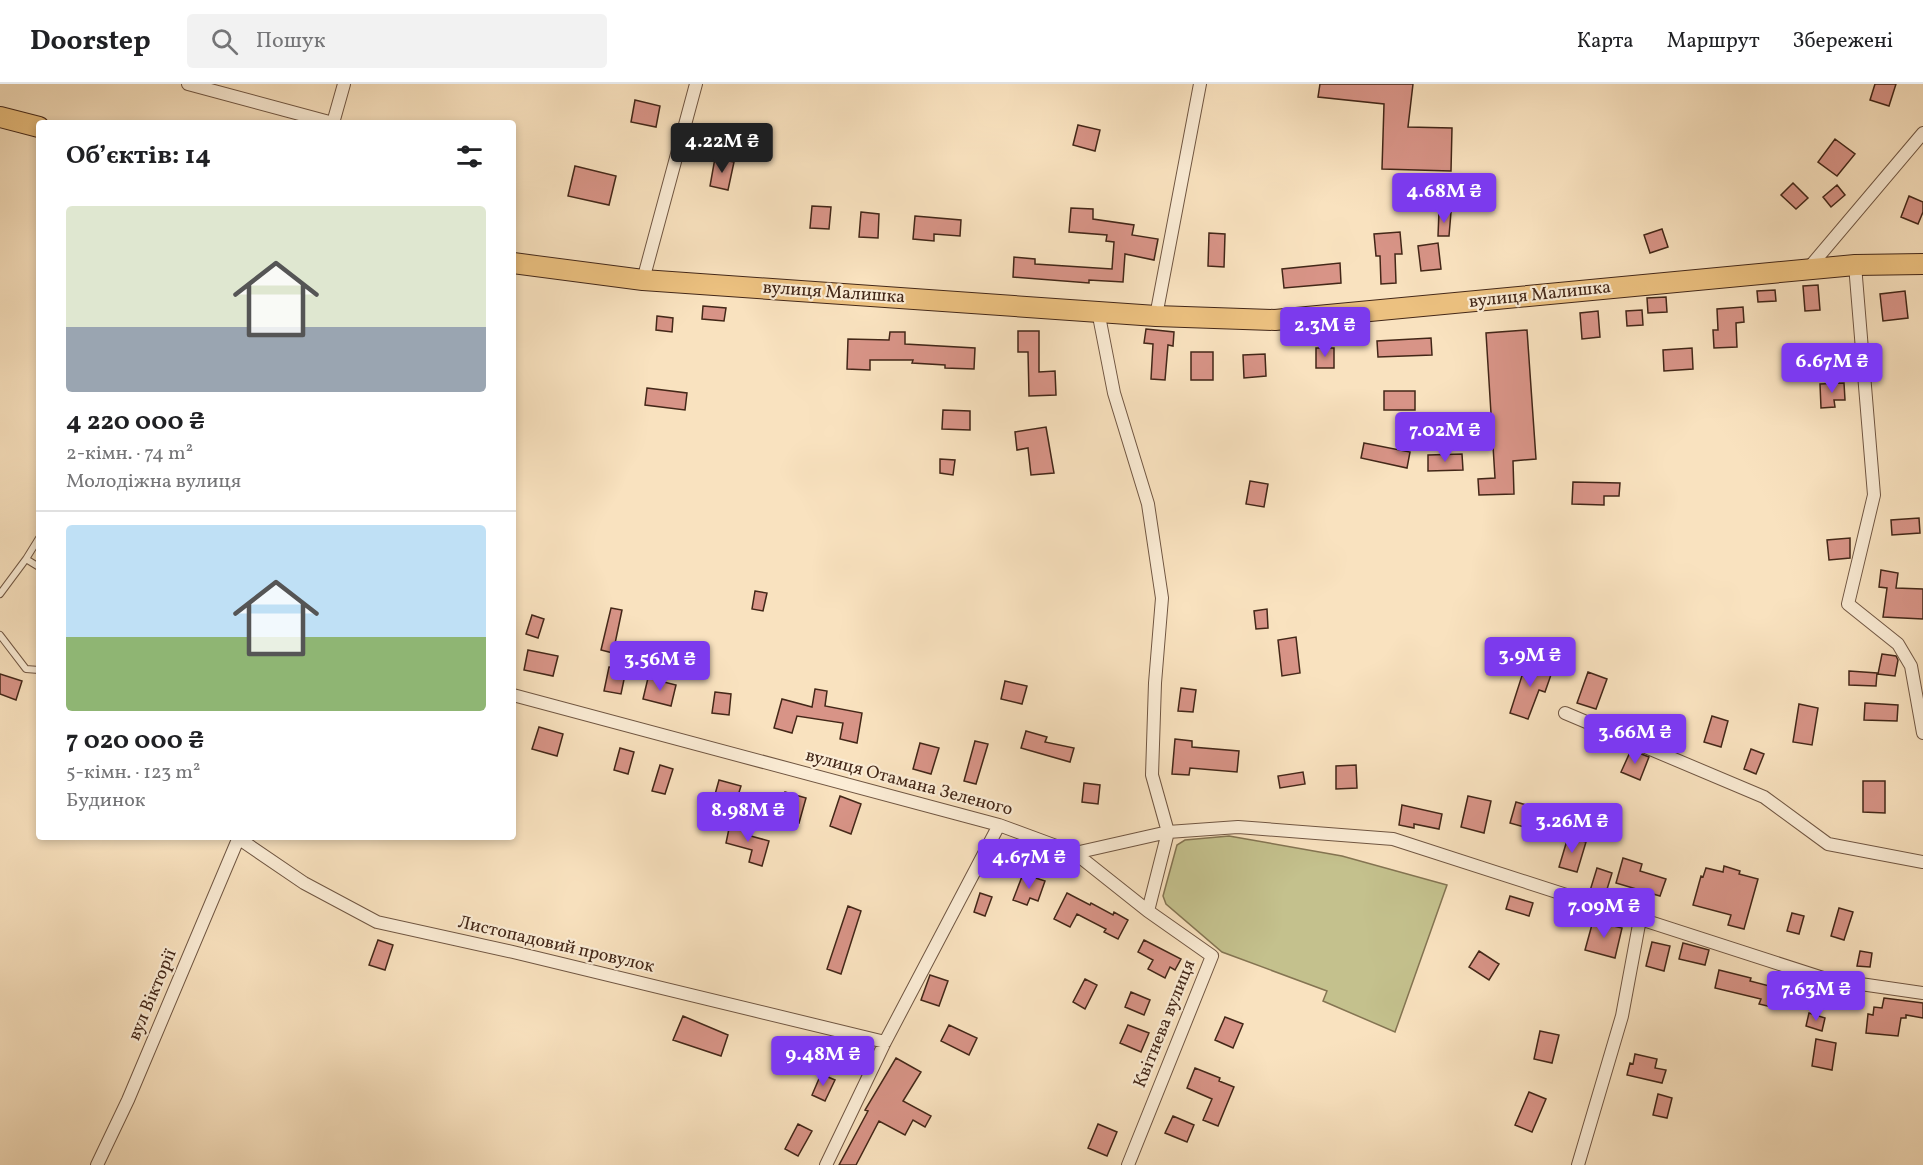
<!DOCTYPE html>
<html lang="uk">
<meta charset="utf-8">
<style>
body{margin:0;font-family:Vollkorn,serif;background:#f2f2f2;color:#202124;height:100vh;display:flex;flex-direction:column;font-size:22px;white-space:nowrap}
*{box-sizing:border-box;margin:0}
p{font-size:20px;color:#757577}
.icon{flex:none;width:33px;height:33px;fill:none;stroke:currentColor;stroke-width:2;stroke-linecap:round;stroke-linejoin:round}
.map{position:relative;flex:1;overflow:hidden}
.sheet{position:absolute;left:36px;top:36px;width:480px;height:720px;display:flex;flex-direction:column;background:#fff;border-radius:6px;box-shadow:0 3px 9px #0003}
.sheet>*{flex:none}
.price{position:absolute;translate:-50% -51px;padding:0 14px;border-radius:6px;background:#7c3aed;color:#fff;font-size:20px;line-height:39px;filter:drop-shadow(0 2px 3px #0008)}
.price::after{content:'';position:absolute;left:50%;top:36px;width:18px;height:14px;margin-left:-9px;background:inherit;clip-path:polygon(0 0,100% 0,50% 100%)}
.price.on{background:#222;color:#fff}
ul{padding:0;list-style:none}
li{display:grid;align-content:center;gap:12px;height:318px;padding:0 30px}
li+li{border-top:2px solid #e0e0e0}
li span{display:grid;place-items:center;height:186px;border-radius:6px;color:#555}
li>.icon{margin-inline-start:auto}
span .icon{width:108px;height:108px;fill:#fffc;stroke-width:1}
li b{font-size:26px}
h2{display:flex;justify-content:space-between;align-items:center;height:72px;padding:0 30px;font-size:26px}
header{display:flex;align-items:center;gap:36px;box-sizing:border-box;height:84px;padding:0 30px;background:#fff;border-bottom:2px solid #e0e0e0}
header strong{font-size:28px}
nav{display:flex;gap:33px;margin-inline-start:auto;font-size:21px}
.search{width:420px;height:54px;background:#f2f2f2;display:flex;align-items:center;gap:15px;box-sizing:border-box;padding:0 21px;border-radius:6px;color:#757577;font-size:22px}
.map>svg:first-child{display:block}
.green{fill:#c4c18d;stroke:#847452;stroke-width:1.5}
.building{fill:#d89487;stroke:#432718;stroke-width:1.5}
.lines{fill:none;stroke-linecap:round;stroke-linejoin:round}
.lane-casing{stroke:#705642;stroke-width:8}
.street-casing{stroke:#705642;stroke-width:14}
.primary-casing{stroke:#432718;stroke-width:22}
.lane{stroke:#fbecd5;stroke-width:6}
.street{stroke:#fbecd5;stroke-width:12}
.primary{stroke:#ecc180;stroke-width:20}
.labels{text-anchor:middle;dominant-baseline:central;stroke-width:4.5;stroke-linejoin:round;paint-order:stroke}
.street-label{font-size:18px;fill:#432718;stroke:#fbecd5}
</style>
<header>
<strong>Doorstep</strong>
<div class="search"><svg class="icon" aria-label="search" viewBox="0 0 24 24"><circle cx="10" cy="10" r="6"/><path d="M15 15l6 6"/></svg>Пошук</div>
<nav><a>Карта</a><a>Маршрут</a><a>Збережені</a></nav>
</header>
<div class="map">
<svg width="1923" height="1081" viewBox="0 0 1923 1081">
<rect width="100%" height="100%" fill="#f9e2bf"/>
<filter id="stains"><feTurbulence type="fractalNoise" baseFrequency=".00333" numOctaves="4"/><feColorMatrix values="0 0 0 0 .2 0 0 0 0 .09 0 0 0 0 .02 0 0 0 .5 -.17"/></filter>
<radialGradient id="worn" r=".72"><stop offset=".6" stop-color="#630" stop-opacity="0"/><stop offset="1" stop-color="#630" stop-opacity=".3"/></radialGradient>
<path class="green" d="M1229,752L1342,772L1447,801L1395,948L1323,917L1327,907L1222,868L1166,820L1163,812L1177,761L1185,756Z"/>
<path class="building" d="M1320,0H1413L1408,43L1452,44L1451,87L1382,85L1384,20L1318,13Z
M1875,0H1896L1889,22L1870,16Z
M635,16L660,22L656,43L631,38Z
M1078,41L1100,46L1095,67L1073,61Z
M1835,55L1855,70L1837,92L1818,78Z
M715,74L734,78L728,106L710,102Z
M575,82L616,92L609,121L568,112Z
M1466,94L1488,95L1487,123L1466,122Z
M1793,99L1808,114L1796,125L1781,111Z
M1837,101L1845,111L1831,123L1823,113Z
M1909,112L1923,118V128L1918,140L1901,133Z
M812,122L831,123L829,145L810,144Z
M1071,124L1093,125V135L1134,141L1132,151L1158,155L1154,176L1125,170L1123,198L1089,196V199L1013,193L1014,173L1035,175V180L1112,185L1114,158L1106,157L1107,151L1069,148Z
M1439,127L1451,128L1449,152H1438Z
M861,128L879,130L878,154L859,153Z
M915,132L961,136L960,152L934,150V157L913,155Z
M1662,145L1668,163L1650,169L1644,151Z
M1400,148L1402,170H1395L1396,199L1381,200L1380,172H1376L1374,150Z
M1209,149L1225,150L1224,183L1208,182Z
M1438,159L1441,185L1421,187L1418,162Z
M1340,179L1341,199L1284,204L1282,185Z
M1818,201L1820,226L1805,227L1803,202Z
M1775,206L1776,217L1758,218L1757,207Z
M1905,207L1908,234L1883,237L1880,210Z
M1666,213L1667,228L1648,229L1647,214Z
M703,222L726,224L724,237L702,235Z
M1743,223L1744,238L1736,239L1737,263L1714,264L1713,246H1718L1717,225Z
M1642,226L1643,241L1627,242L1626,227Z
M1598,227L1600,253L1582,255L1580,229Z
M657,232L673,234L672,248L656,246Z
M1146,245L1174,248L1173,262L1168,261L1165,296L1151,295L1153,260L1144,259Z
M1527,246L1536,375L1513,377L1514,410L1479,411L1478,395L1495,394L1486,249Z
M1018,247H1039V288L1055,287L1056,311L1029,312L1028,268H1018Z
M890,248H905V260L975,264L974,285L945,284V281L912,279L913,276H870V286L847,285L848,255L889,256Z
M1431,254L1432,271L1378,273L1377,257Z
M1316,264H1334V284H1316Z
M1692,264L1693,285L1664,287L1663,266Z
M1191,268H1213V296H1191Z
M1265,270L1266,292L1244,294L1243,271Z
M1844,299L1845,316H1834L1835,323L1821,324L1820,300Z
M647,304L687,309L685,326L645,321Z
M1384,307H1415V326H1384Z
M943,326L970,327V346L942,345Z
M1046,343L1054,389L1031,391L1028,364L1017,366L1015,348Z
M1364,359L1410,368L1407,384L1361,374Z
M1462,370L1463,386L1428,387V371Z
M940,375L955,376L953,391L940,389Z
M1250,397L1268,400L1264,423L1246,420Z
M1573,398L1620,399L1619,412H1604V421L1572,420Z
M1919,434L1920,449L1892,451L1891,436Z
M1850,454V474L1829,476L1827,456Z
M1881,486L1898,489L1896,504L1923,505V535L1883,533L1887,504L1879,503Z
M755,507L767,509L763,527L752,525Z
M611,524L622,526L613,569L601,566Z
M1267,525L1268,544L1256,545L1254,527Z
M532,531L544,535L538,554L526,550Z
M1296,553L1300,589L1282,592L1278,556Z
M528,566L558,572L553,592L524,586Z
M1882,570L1896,572L1898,576L1895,592L1878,590Z
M1527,576L1553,585L1545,608L1539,606L1528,635L1510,629Z
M609,583L626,586L621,610L604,607Z
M1849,587L1877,589L1876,602L1849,601Z
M1588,588L1607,595L1596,625L1577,619Z
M0,590L22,597L16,616L0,610Z
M648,594L676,601L671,622L643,615Z
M1005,597L1027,602L1022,620L1001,615Z
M1181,604L1196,606L1193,628L1178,627Z
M815,605L827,607L825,622L862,629L857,659L840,655L843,639L797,632L792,649L774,644L782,615L812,623Z
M715,608L731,610L729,631L712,629Z
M1865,619L1898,621L1897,637L1864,636Z
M1799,620L1818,624L1812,661L1793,658Z
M1712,632L1728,637L1721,663L1704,658Z
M539,643L563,650L557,672L532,665Z
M1026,647L1047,653L1045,658L1074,664L1070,678L1021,664Z
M1175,655L1192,657V663L1239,667L1237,688L1190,684L1189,691L1172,690Z
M975,657L988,660L976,700L964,697Z
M920,659L939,664L931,690L913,685Z
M620,664L634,668L628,690L614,686Z
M1751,665L1764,670L1756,690L1744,685Z
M1631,666L1649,673L1640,696L1621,688Z
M660,681L673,685L665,710L652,707Z
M1356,681L1357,704L1336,705V682Z
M1303,688L1305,700L1280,704L1278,692Z
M719,696L741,702L735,721L714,714Z
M1863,697H1885V729L1863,728Z
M1084,699L1100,701L1098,720L1082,718Z
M785,708L806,714L799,739L778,734Z
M840,712L861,720L851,750L830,742Z
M1468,712L1491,717L1484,749L1461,743Z
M1516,718L1537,724L1531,745L1510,739Z
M1402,721L1442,730L1439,745L1414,740V744L1399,741Z
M730,740L749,744L747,751L769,757L762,782L749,778L752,766L726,759Z
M1568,753L1586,758L1577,788L1559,783Z
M1623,774L1642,780L1640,787L1666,795L1660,812L1616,799Z
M1724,782L1740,787L1739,790L1758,795L1744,845L1728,841L1731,831L1693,821L1701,792L1703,793L1706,784L1723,788Z
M1597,784L1612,789L1604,815L1589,810Z
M1023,790L1045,797L1038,817L1030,814L1027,821L1013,816Z
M980,809L992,813L985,832L974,828Z
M1067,809L1090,821L1091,819L1113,831L1114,828L1128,836L1118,855L1104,848L1106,845L1077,830L1070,843L1054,835Z
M1510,812L1533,819L1529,832L1506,825Z
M848,822L861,827L841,890L827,885Z
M1839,824L1853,828L1844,856L1831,852Z
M1792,829L1804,832L1799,850L1787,847Z
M1593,837L1622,844L1615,874L1585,866Z
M378,856L393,861L385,886L369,881Z
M1144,856L1181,875L1175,886L1170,883L1165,894L1148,885L1153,876L1138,868Z
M1652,858L1670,862L1664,887L1646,882Z
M1683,859L1709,866L1705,881L1679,875Z
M1479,867L1499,880L1489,896L1469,883Z
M1860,867L1872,869L1870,883L1857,882Z
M1719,886L1751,894L1750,897L1785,906L1780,925L1759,920L1761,915L1715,904Z
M930,891L948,897L939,922L921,916Z
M1085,895L1097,901L1085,925L1073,918Z
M1131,908L1150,916L1144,931L1125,923Z
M1884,914L1923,919V934L1906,931V934H1901L1898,952L1866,949L1868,930L1873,931L1874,923L1882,924Z
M1809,929L1825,934L1822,947L1806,942Z
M683,932L728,951L721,972L673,956Z
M1225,933L1243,940L1233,964L1215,956Z
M949,941L977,954L969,971L941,957Z
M1128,941L1149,949L1141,968L1120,959Z
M1540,947L1559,951L1552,979L1534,975Z
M1816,955L1836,959L1832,986L1812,982Z
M1635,970L1657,975L1655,984L1666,986L1662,999L1627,991L1630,979L1633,980Z
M896,974L921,988L903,1017L931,1032L925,1043L913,1036L905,1051L879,1037L856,1081H839L868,1027L865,1026Z
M1195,984L1220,994L1219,997L1234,1003L1218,1042L1203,1036L1212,1015L1187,1004Z
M821,990L835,996L825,1017L812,1011Z
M1529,1008L1546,1015L1532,1048L1515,1041Z
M1658,1010L1672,1014L1667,1034L1653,1031Z
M1173,1032L1194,1041L1187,1058L1165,1049Z
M798,1040L812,1047L798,1072L785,1065Z
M1098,1040L1117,1048L1107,1072L1088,1064Z"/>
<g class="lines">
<defs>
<path id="lane" d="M26,475L39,454
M0,510L26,475L39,483
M0,551L26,585L39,586"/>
<path id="street" d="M188,0L333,39
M333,39L344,0
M1855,181L1874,411L1848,520L1898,560L1911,582L1923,649
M1808,185L1923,49
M643,196L696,0
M1098,227L1114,309L1148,420L1162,514L1155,599L1152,691L1168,748L1148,827
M1156,232L1200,0
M513,611L999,741L1075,769L1168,748L1238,743L1393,755L1826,895L1923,909
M1565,629L1764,713L1828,760L1923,778
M238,754L304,799L377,838L513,868L885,958
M1075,769L1148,827L1212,872L1128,1081
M97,1081L128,1016L239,753
M826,1081L885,958L999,741
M1578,1081L1622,932L1640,835"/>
<path id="primary" d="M0,33L39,43
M513,179L643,196L1156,232L1275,236L1855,181L1923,180"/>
</defs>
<use href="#lane" class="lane-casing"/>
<use href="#street" class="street-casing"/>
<use href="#primary" class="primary-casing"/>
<use href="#lane" class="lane"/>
<use href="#street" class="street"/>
<use href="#primary" class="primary"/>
</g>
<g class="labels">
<g class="street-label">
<text transform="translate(834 209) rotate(4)">вулиця Малишка</text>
<text transform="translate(1540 211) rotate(-6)">вулиця Малишка</text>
<text transform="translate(909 699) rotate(15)">вулиця Отамана Зеленого</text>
<text transform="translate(556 861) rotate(13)">Листопадовий провулок</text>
<text transform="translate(153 911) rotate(-67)">вул Вікторії</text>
<text transform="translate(1165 940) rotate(-68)">Квітнева вулиця</text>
</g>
</g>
<rect width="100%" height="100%" filter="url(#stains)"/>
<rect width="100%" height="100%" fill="url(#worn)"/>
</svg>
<b class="price on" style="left:722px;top:90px">4.22M ₴</b>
<b class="price" style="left:1444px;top:140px">4.68M ₴</b>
<b class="price" style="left:1325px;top:274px">2.3M ₴</b>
<b class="price" style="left:1832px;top:310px">6.67M ₴</b>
<b class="price" style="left:1445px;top:379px">7.02M ₴</b>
<b class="price" style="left:1530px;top:604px">3.9M ₴</b>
<b class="price" style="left:660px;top:608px">3.56M ₴</b>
<b class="price" style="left:1635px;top:681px">3.66M ₴</b>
<b class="price" style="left:748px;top:759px">8.98M ₴</b>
<b class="price" style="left:1572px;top:770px">3.26M ₴</b>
<b class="price" style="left:1029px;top:806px">4.67M ₴</b>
<b class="price" style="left:1604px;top:855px">7.09M ₴</b>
<b class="price" style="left:1816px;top:938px">7.63M ₴</b>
<b class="price" style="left:823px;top:1003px">9.48M ₴</b>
<section class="sheet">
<h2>Об’єктів: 14<svg class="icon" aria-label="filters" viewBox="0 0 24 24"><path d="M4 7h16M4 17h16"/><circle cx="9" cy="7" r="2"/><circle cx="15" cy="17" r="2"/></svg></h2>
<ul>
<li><span style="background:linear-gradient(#dfe7d0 65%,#9aa5b1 0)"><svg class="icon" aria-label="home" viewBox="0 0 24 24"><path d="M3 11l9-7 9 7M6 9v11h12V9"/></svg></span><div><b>4 220 000 ₴</b><p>2-кімн. · 74 m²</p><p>Молодіжна вулиця</p></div></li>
<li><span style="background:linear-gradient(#bfe0f5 60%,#8fb573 0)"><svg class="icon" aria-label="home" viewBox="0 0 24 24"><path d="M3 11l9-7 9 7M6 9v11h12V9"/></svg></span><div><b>7 020 000 ₴</b><p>5-кімн. · 123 m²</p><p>Будинок</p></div></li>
</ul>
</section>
</div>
